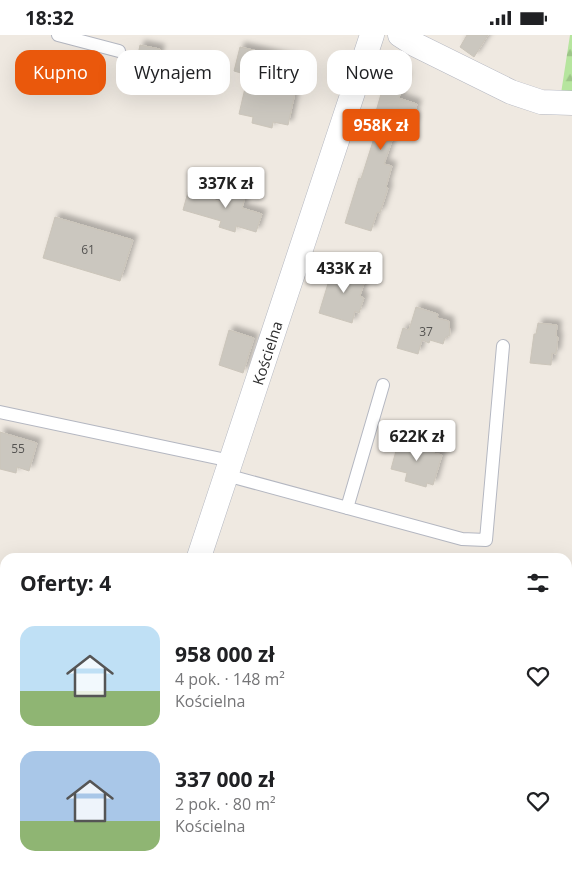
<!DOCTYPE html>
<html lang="pl">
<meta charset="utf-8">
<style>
body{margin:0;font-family:"Open Sans",sans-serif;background:#f6f6f6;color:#202124;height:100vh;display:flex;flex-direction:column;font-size:19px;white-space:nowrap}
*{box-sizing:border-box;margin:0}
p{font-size:16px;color:#757577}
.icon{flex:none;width:28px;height:28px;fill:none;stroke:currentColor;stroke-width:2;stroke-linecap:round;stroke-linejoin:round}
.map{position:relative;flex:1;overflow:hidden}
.drawer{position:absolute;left:0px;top:518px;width:572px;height:321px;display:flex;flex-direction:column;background:#fff;border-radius:15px 15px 0 0;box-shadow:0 5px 20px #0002}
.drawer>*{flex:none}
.top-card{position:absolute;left:15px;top:15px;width:542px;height:45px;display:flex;gap:10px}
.price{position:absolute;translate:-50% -42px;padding:0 11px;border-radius:5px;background:#fff;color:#222;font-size:16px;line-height:32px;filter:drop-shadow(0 1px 2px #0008)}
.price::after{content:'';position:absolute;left:50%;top:30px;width:15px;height:11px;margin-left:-8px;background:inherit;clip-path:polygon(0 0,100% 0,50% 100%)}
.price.on{background:#ea580c;color:#fff}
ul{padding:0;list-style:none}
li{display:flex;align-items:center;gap:15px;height:125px;padding:0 20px}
li span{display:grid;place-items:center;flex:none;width:140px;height:100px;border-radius:15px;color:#555}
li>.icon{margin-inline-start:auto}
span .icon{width:60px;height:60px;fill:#fffc;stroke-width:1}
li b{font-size:21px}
h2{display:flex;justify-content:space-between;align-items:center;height:60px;padding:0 20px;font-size:21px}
.pill{padding:0 18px;border-radius:15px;background:#fff;box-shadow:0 5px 20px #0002;font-size:18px;line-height:45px}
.pill.on{background:#ea580c;color:#fff}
.status{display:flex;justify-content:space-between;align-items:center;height:35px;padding:0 25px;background:#fff;direction:ltr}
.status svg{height:14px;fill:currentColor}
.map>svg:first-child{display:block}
.forest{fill:url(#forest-firs)}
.building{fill:#cbc7bf;stroke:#cbc5ba;filter:url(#shadow)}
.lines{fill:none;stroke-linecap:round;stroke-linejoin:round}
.lane-casing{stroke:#b4b7c1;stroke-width:14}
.street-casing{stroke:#b4b7c1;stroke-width:25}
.secondary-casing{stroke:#b4b7c1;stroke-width:29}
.lane{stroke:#fff;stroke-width:12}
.street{stroke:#fff;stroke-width:24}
.secondary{stroke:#fff;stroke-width:28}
.labels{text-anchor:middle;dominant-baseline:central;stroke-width:4.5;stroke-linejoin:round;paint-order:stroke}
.number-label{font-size:12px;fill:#555452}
.street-label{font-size:15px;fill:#2e2e2e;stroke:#fff}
</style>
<div class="status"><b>18:32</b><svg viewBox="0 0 49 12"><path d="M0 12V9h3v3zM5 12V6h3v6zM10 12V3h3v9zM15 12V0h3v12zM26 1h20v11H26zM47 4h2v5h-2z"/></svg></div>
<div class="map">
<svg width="572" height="838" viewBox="0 0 572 838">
<defs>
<pattern id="forest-firs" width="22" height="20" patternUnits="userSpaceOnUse" patternTransform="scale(1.25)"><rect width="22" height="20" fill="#b6e59e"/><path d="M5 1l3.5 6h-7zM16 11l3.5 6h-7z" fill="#9dc588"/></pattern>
<filter id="shadow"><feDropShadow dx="4.5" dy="-4.5" stdDeviation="2.5" flood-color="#0004"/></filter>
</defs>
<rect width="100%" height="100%" fill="#efe9e1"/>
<path class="forest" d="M570,0H572V64L560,65Z"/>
<path class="building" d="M467,0H488L474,22L460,12Z
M140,10L160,14L154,38L135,34Z
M240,12L302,26L288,90L273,87L272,93L252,88L253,82L239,79L248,40L234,36Z
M386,34L406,41L399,63L417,69L414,80L415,82L413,89L411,90L407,101L395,97L384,129L392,131L386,152L388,153L380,178L377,177L371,196L345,188L359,143L361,144L374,103L369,101L381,59L379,58Z
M236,143L249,148L242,173L262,179L256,197L236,191L235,197L219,192L221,186L183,175L188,157L227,169Z
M55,182L133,205L120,246L43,223Z
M334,229L367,239L360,261L364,263L359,278L355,276L352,288L319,278Z
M416,272L438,279L437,283L449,286L450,300L445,303L443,309L430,305L429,308L422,305L418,319L397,313L403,293L409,295Z
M538,288L557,290L556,301L558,302L556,319L552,318L551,330L530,328L534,299H536Z
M229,295L254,303L243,338L219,330Z
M0,397L37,408L29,436L17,432L16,438L0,434Z
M406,401L435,410L433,418L442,420L433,450L427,448L426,452L405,446L407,438L391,434L397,412L402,413Z"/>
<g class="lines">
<defs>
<path id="lane" d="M58,0L119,16
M0,377L231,426
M226,440L462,504L486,505L503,311
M347,473L383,350
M0,744L5,745"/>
<path id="street" d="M400,0L414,9L511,57L541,67L572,68
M199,522L372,0
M18,834L61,838L62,834"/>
<path id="secondary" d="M0,586L5,588
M0,626L5,628
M568,760L572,762
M568,799L572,800"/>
</defs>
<use href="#lane" class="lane-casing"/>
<use href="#street" class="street-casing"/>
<use href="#secondary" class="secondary-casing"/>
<use href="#lane" class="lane"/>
<use href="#street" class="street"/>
<use href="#secondary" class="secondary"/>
</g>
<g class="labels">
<g class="number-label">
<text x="88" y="214">61</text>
<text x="426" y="296">37</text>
<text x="18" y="413">55</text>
</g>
<g class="street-label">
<text transform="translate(267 318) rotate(-72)">Kościelna</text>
</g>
</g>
</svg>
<b class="price on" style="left:381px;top:116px">958K zł</b>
<b class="price" style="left:226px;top:174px">337K zł</b>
<b class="price" style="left:344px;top:259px">433K zł</b>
<b class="price" style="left:417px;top:427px">622K zł</b>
<div class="top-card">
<a class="pill on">Kupno</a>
<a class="pill">Wynajem</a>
<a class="pill">Filtry</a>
<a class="pill">Nowe</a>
</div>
<section class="drawer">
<h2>Oferty: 4<svg class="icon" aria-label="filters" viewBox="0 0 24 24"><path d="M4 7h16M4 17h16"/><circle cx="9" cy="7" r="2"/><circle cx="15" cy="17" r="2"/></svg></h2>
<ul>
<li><span style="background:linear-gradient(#bfe0f5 65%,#8fb573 0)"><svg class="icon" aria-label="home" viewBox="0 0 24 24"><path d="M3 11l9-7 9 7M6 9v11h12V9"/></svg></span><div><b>958 000 zł</b><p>4 pok. · 148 m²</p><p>Kościelna</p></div><svg class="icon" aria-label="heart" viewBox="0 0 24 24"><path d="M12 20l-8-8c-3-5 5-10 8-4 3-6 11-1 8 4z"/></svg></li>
<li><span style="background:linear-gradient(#a9c7e8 70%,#8fb573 0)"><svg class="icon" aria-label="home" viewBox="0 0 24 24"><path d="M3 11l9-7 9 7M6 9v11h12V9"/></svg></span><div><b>337 000 zł</b><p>2 pok. · 80 m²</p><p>Kościelna</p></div><svg class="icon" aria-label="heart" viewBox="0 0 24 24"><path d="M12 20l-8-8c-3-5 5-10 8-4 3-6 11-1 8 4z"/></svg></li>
</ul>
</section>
</div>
